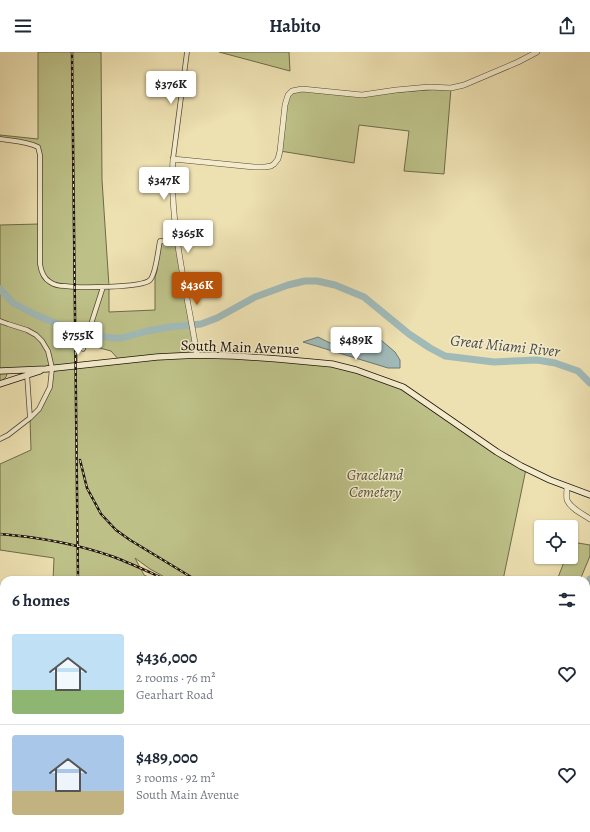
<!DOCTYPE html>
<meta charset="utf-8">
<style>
body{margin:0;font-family:Alegreya,serif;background:#f6f6f7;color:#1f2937;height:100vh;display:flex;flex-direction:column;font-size:15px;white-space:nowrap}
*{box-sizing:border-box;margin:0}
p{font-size:13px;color:#747a83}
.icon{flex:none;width:22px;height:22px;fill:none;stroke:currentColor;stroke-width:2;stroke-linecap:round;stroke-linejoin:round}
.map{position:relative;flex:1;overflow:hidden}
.sheet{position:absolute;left:0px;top:524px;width:590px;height:256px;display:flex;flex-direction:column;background:#fff;border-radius:12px 12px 0 0;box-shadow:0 1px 3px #0004}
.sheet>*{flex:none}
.buttons{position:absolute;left:534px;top:468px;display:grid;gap:8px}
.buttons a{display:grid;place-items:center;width:44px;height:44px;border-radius:4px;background:#fff;box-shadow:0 1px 3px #0004;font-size:20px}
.price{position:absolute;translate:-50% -34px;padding:0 9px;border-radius:4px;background:#fff;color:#222;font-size:13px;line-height:26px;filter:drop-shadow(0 1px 2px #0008)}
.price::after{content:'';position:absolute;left:50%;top:24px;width:12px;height:9px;margin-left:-6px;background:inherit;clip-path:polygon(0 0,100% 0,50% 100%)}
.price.current{background:#b45309;color:#fff}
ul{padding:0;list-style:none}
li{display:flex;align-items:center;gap:12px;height:100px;padding:0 12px}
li+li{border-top:1px solid #e0e1e3}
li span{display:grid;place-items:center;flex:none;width:112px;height:80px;border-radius:4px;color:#555}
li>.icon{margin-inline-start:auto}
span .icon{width:48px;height:48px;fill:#fffc;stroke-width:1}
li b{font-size:17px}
h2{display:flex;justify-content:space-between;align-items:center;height:48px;padding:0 12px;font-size:17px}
header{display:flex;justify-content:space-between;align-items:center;height:52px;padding:0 12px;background:#fff;font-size:18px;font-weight:700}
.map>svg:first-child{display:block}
.green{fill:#bdc188;stroke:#6e6a4a;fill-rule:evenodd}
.water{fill:#a0bab8;stroke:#6c7874}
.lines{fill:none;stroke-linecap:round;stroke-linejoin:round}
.river{stroke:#a0bab8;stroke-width:7}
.minor-casing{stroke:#524736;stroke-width:5.5}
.tertiary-casing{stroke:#524736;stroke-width:6}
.secondary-casing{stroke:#1f140d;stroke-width:7}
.minor{stroke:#f3ebcc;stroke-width:4}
.tertiary{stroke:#f3ebcc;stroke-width:5}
.secondary{stroke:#f3ebcc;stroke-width:5.5}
.rail-casing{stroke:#1f140d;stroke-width:2.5}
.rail{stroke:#f3ebcc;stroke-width:1;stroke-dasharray:3;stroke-linecap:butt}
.labels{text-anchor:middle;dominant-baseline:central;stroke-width:3;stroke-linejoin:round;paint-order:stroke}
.street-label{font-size:15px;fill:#1f140d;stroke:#f3ebcc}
.park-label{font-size:15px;font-style:italic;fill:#565138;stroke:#f3ebcc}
.water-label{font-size:16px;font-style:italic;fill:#4c4e49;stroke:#f3ebcc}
</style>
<header><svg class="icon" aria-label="menu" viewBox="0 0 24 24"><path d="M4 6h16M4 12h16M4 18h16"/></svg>Habito<svg class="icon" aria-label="share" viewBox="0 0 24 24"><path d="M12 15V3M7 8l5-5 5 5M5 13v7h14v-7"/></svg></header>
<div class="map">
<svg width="590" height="780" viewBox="0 0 590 780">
<rect width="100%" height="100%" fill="#ede0b1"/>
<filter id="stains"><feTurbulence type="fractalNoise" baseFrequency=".005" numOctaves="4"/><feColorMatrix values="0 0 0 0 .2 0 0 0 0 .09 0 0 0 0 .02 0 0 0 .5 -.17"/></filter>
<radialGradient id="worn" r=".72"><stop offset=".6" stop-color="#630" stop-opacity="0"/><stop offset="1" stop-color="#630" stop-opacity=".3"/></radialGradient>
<path class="green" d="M38,0H101L102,128L109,234V260L155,258V225L157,219L160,193L162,190H178L197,303L332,312L403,335L526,417L503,528H170L150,517L135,506L144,523L155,528H53L54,506L0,498V412L31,398L30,366L39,357L50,335L52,316L4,319L7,322C6,326 4,328 0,329V173L40,172L38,95L0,87V83L38,87ZM77,290L111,299L119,308L77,313Z
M219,0H289L290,19Z
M451,36L444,122L404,119L409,79L359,73L354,111L280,99L286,47L296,38L362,43Z
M572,490L590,493V504L580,528H557L566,505H571V494Z
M62,776H101V780H62Z
M332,776H363L365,780H338Z
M444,776H502L503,780H446Z"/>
<path class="water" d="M366,283H375L395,300L400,308V316H388L303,290L318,285L330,291L350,296L359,292Z"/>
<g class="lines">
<path class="river" d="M0,237L13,251L34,262L62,274L98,284L112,286H122L147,279L170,275L201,272L217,266L255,245L288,233L305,229H317L335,233L364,245L409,282L430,296L445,304L494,310L537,308L555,311L578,319L590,331
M586,540L590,527
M516,776V780"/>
<defs>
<path id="minor" d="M0,87C13,89 26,89 38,95L40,103V212C41,219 43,226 50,230C54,233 60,234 65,234C78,236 142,236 150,228C156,222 158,198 160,189L178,190
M173,107L187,0
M0,269L8,272L27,278L36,283L42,289L48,299L52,316L50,335L39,357L30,366L8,383L0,387
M83,297L103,235
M27,322L30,366
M0,560H4
M0,623H4
M0,690H4
M0,757H4
M262,776L269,780
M405,776L407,780
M62,780V776
M139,780L140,776
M205,780L206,776"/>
<path id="tertiary" d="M197,303C187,239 169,173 173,107L254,115H265L271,114L274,112L278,107L280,99L285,53L288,43L292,39L302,37L362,43L396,38L429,35L451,36L464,33L518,10L537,0
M567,435C567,439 566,444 567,448C571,457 583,462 590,467
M586,622L590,609
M539,776L541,780"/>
<path id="secondary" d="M0,319L46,317L157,305L197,303L234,304L278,307L332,312L356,318L403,335L497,400L521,414L550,428L590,443
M0,332L40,319"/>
</defs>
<use href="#minor" class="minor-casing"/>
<use href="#tertiary" class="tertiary-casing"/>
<use href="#secondary" class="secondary-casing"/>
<use href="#minor" class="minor"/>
<use href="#tertiary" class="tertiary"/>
<use href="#secondary" class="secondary"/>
<defs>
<path id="rail" d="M72,0L78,528
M80,408L87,436L101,462L116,478L130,488L196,528
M0,482C38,485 77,492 114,505C132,512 149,520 167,528
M586,769L590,771
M80,776V780"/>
</defs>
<use href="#rail" class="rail-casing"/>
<use href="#rail" class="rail"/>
</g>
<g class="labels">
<g class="street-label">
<text transform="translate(240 295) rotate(2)">South Main Avenue</text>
</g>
<g class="park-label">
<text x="375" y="423">Graceland<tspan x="375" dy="17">Cemetery</tspan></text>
</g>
<g class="water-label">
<text transform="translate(505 294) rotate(6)">Great Miami River</text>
</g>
</g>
<rect width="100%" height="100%" filter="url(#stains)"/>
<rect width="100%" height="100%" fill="url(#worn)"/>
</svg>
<div class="buttons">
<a><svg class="icon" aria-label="locate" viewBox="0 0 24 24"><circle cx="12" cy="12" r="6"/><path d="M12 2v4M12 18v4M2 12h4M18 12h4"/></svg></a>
</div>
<b class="price" style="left:171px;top:53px">$376K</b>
<b class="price" style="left:164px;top:149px">$347K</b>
<b class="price" style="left:188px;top:202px">$365K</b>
<b class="price current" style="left:197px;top:254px">$436K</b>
<b class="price" style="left:78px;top:304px">$755K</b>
<b class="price" style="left:356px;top:309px">$489K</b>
<section class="sheet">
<h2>6 homes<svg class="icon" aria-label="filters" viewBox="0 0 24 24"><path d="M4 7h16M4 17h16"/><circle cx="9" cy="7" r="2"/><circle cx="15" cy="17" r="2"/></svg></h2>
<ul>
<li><span style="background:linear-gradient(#bfe0f5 70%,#8fb573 0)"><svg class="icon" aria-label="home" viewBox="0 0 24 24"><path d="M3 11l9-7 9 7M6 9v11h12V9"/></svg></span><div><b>$436,000</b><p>2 rooms · 76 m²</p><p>Gearhart Road</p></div><svg class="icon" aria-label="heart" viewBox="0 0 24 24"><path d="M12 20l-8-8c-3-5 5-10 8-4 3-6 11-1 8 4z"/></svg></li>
<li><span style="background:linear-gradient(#a9c7e8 70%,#c2b280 0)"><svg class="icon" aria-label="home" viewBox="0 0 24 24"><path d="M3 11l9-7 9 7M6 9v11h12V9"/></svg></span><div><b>$489,000</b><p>3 rooms · 92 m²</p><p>South Main Avenue</p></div><svg class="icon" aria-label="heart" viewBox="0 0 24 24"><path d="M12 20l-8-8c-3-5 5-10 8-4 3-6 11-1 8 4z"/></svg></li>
</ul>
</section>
</div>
